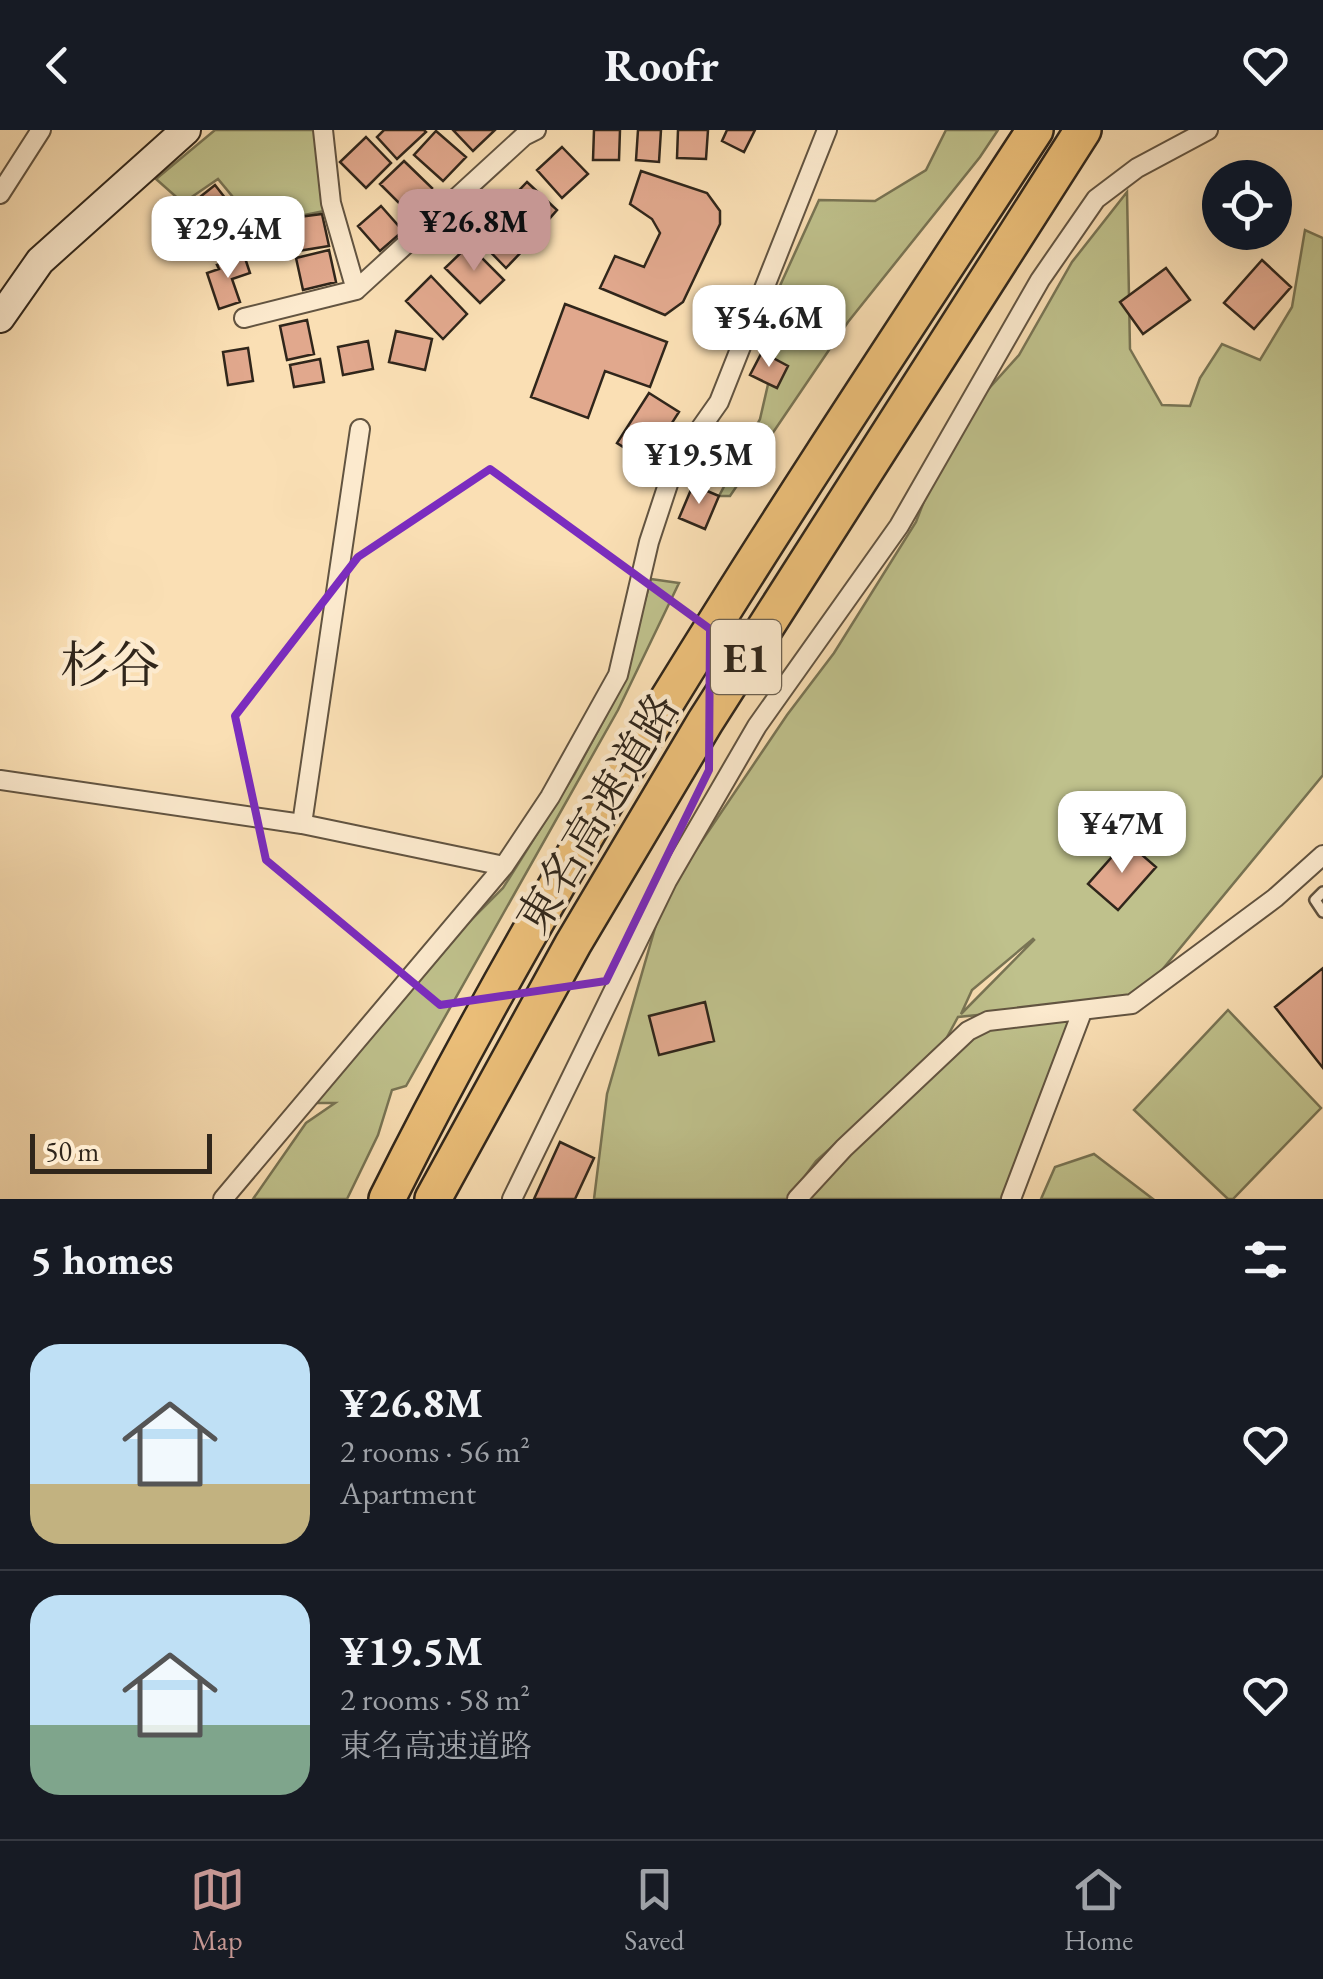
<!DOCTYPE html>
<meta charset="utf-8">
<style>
body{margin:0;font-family:"EB Garamond","Noto Serif JP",serif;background:#20242c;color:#f1f3f6;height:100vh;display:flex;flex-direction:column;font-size:38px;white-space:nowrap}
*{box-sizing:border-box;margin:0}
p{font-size:32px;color:#9ea1a6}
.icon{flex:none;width:55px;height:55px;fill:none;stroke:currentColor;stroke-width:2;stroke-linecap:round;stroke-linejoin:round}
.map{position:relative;height:1069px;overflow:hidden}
.details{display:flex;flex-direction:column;background:#171b24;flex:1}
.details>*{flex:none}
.tools{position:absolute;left:1202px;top:30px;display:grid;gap:20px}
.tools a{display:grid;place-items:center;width:90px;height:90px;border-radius:50%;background:#171b24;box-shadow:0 10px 40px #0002;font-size:50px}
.scale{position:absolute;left:30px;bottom:25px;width:182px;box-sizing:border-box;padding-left:10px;border:5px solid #30261b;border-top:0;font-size:28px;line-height:35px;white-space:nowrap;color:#30261b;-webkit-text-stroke:8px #fceace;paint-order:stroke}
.price{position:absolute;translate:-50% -85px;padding:0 22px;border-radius:20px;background:#fff;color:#222;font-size:32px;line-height:65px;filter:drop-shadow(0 2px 5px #0008)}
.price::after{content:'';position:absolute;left:50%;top:60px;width:30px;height:22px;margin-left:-15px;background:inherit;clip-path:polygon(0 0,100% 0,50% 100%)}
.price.current{background:#c59692;color:#111}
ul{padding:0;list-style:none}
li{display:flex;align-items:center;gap:30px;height:250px;padding:0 30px}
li+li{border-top:2px solid #363941}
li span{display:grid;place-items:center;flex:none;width:280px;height:200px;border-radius:30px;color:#555}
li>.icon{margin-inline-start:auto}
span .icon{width:120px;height:120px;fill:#fffc;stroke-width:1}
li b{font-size:42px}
h2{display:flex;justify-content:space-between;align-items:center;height:120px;padding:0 30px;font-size:42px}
header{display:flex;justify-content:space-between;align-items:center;height:130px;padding:0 30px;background:#171b24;font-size:45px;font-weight:700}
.dock{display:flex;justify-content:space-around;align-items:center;height:140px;border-top:2px solid #363941;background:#171b24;font-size:28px;color:#9ea1a6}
.dock a{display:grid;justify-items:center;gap:5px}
.dock .current{color:#c59692}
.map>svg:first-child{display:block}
.green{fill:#bfc18c;stroke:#787454;stroke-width:2.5;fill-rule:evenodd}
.building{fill:#e1a88d;stroke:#30261b;stroke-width:2.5}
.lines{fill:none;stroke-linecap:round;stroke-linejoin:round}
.lane-casing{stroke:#625441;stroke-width:14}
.street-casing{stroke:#625441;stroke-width:22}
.secondary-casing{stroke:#30261b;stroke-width:32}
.highway-casing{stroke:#30261b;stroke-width:40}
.lane{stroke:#fceace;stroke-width:9}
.street{stroke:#fceace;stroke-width:18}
.secondary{stroke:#fceace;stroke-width:28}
.highway{stroke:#edc07a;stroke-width:35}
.marked{fill:none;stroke:#7b2cbf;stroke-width:8;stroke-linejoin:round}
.labels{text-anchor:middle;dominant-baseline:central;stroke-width:9;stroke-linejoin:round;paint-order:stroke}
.shield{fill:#fceace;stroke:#6d6151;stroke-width:2.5}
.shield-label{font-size:42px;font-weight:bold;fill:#30261b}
.street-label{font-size:45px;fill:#30261b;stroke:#fceace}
.quarter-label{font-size:50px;fill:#30261b;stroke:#fceace}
</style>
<header><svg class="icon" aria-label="back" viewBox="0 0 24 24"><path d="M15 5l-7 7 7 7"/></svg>Roofr<svg class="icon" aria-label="heart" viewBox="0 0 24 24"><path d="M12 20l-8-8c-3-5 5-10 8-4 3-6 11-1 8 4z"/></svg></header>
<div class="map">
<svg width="1323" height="1069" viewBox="0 0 1323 1069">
<rect width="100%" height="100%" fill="#fadfb4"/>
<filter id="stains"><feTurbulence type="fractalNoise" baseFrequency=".002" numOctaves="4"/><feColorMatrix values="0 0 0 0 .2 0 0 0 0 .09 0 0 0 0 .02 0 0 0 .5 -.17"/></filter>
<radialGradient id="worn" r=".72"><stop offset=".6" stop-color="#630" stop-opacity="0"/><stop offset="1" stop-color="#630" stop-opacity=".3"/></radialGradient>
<path class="green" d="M215,0H317L324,81L256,95L218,49L183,73L156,49Z
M946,0H998L980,27L848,192L730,366H719L760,289L769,250L758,204L819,70L875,71L926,40Z
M1127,62L1130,219L1162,275L1190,276L1200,248L1222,214L1260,230L1292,177L1305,100L1323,108V645L1138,869L958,887L940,920L816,1031L788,1069H594L607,964L664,767L787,585L834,523L916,392L946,314L984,264L1019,225L1072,132ZM1033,809L1034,810L961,884L972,860Z
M651,449L679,453L618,580L406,956L392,960L378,1005L347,1069H253L306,993L335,973H315L437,824L503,758L574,645L620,560Z
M1228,880L1321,978L1233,1069H1228L1134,980Z
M1082,882L1008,1069H805L973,899Z
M1094,1024L1153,1069H1041L1055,1037Z"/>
<path class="building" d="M384,0H424L426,2L397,29L377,7Z
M453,0H495L473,21Z
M594,0H620L619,30H593Z
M638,0H661L659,32L636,30Z
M678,0H708L706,29L677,28Z
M727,0H755L744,22L722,11Z
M436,1L466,27L443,51L414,25Z
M366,7L391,33L366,58L340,32Z
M562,17L588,44L562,68L537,40Z
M404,31L432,58L408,82L380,54Z
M641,41L707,63L720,81V94L683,172L665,185L600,158L615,126L644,137L660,103L652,89L630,74Z
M527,52L557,80L536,104L505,75Z
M215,55L244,92L223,108L195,71Z
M381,76L403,101L380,121L358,96Z
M496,82L527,116L506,138L471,102Z
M322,84L329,116L298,121L291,88Z
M469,115L504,150L480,173L445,138Z
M329,120L336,152L303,160L296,128Z
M244,125L250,143L232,149L240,172L219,179L207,143L219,139L217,135Z
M1262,130L1291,157L1254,199L1224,173Z
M1166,138L1190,170L1143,204L1120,172Z
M431,146L467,184L443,209L406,171Z
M565,174L667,212L650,257L605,241L588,288L531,267Z
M307,190L314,224L287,230L280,196Z
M396,201L432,209L425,240L389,232Z
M368,211L373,239L343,245L338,217Z
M248,218L253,251L228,255L223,222Z
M762,222L788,236L777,258L750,245Z
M320,229L324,252L294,257L290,235Z
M649,263L679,282L647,332L617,313Z
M693,355L719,366L705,399L679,388Z
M1126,711L1156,737L1118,780L1088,754Z
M1323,838V938L1275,877Z
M705,872L714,911L659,925L649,886Z
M560,1012L594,1028L575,1069H534Z"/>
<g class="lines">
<defs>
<path id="lane" d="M1323,762L1315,770L1323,782"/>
<path id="street" d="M323,0L331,73L356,160L524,6L536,0
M0,64L41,0
M244,188L356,160
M0,650L302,694L504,736
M302,694L360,299
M223,1069L504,736L550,667L618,545L649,412L674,336L719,272L827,0
M512,1069L667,751L757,596L899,396L1040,150L1096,69L1137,38L1208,0
M797,1069L844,1018L968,901L988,891L1132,874L1275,768L1323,725
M1011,1069L1082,882"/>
<path id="secondary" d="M0,188L40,131L186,0"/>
<path id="highway" d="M387,1069C573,696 807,348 1035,0
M433,1069L573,814L705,592L1083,0"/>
</defs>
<use href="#lane" class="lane-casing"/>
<use href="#street" class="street-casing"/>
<use href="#secondary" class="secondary-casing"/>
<use href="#highway" class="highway-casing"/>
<use href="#lane" class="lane"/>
<use href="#street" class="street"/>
<use href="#secondary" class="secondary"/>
<use href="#highway" class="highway"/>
</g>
<path class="marked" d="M490,339L710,499L709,640L606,851L440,875L266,730L235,586L358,427Z"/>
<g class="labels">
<rect class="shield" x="711" y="490" width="70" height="74" rx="8"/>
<g class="shield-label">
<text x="746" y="527">E1</text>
</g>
<g class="street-label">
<text transform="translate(597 683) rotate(-59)">東名高速道路</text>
</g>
<g class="quarter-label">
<text x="110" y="534">杉谷</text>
</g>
</g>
<rect width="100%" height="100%" filter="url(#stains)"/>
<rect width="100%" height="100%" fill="url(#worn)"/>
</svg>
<div class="tools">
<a><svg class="icon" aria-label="locate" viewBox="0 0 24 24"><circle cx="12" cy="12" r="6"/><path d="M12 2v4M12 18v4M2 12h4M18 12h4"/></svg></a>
</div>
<div class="scale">50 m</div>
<b class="price current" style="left:474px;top:144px">¥26.8M</b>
<b class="price" style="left:228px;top:151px">¥29.4M</b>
<b class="price" style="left:769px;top:240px">¥54.6M</b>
<b class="price" style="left:699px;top:377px">¥19.5M</b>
<b class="price" style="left:1122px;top:746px">¥47M</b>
</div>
<section class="details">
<h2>5 homes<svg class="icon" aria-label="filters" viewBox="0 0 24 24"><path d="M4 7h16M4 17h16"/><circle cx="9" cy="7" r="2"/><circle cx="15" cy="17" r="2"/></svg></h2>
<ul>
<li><span style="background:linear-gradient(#bfe0f5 70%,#c2b280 0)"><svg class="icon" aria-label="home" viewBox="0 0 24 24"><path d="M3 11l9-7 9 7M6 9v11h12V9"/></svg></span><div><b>¥26.8M</b><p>2 rooms · 56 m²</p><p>Apartment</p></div><svg class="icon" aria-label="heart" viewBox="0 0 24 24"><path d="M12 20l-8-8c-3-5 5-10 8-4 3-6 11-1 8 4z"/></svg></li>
<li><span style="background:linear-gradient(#bfe0f5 65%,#7fa58c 0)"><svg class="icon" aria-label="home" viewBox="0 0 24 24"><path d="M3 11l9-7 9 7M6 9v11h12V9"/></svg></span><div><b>¥19.5M</b><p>2 rooms · 58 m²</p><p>東名高速道路</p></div><svg class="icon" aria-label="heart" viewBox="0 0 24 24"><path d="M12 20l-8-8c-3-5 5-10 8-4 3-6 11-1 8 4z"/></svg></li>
</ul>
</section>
<nav class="dock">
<a class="current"><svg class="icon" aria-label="map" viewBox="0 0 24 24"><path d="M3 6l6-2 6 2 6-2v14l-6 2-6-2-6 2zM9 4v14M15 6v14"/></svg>Map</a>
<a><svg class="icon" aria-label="saved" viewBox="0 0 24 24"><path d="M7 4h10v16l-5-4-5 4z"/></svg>Saved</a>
<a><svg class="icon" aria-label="home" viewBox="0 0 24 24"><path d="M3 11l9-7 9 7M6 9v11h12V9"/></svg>Home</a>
</nav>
